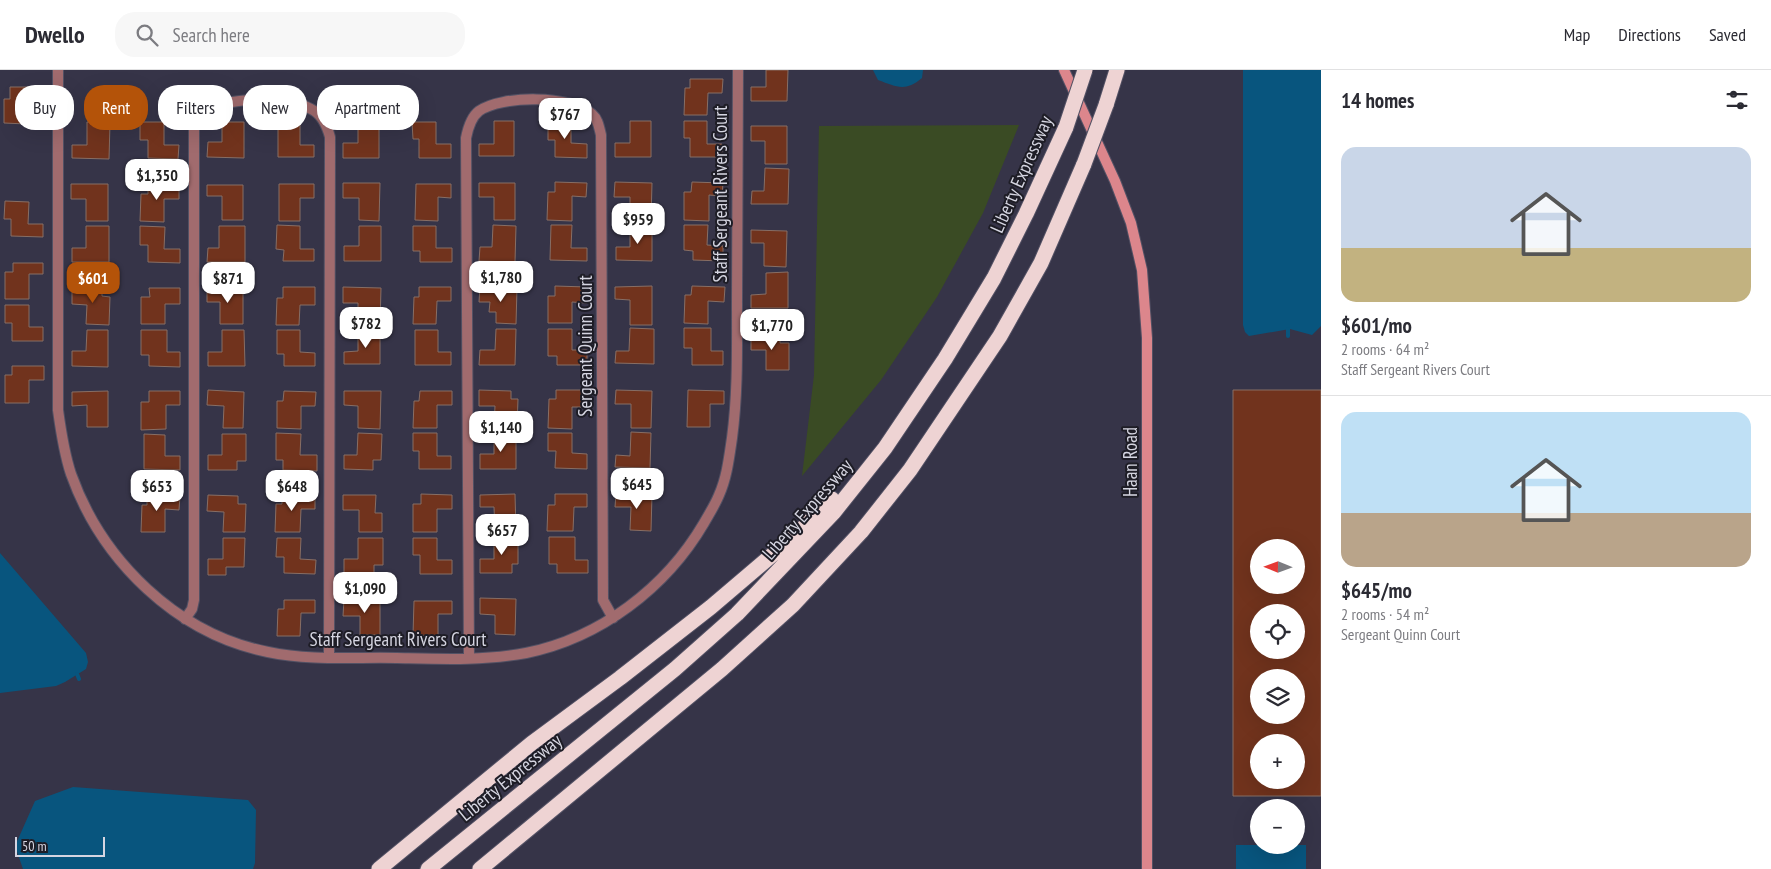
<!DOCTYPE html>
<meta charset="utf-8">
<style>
body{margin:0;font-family:"PT Sans Narrow",sans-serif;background:#f7f7f7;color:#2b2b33;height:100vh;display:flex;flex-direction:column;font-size:19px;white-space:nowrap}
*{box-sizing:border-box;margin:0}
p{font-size:16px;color:#7c7c81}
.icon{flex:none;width:28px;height:28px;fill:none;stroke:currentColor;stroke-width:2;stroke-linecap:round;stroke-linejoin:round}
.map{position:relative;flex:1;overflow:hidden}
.details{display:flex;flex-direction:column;background:#fff;width:450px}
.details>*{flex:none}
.banner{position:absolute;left:15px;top:15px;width:475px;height:45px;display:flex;gap:10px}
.needle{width:32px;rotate:271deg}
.tools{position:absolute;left:1250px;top:469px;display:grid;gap:10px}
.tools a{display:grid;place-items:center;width:55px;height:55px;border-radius:50%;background:#fff;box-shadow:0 5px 20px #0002;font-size:25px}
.scale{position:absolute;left:15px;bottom:12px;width:90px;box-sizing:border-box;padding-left:5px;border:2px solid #d5d5e1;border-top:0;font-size:14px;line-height:18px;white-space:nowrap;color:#d5d5e1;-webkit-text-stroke:4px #1e1d26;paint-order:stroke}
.price{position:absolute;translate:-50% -42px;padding:0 11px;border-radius:10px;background:#fff;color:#222;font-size:16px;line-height:32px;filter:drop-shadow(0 1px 2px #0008)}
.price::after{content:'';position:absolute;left:50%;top:30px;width:15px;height:11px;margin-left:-8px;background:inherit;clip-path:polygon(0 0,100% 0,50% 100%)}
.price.current{background:#b45309;color:#fff}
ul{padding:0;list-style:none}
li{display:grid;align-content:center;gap:10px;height:265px;padding:0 20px}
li+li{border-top:1px solid #e1e1e2}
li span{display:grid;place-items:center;height:155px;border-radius:15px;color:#555}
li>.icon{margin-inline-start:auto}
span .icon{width:90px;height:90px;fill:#fffc;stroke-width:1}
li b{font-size:21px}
h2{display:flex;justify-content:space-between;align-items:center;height:60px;padding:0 20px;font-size:21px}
.tag{padding:0 18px;border-radius:20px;background:#fff;box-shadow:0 5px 20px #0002;font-size:18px;line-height:45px}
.tag.current{background:#b45309;color:#fff}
header{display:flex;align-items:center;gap:30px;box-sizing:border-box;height:70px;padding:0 25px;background:#fff;border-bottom:1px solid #e1e1e2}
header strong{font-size:24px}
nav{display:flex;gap:28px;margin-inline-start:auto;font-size:18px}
.search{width:350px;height:45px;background:#f7f7f7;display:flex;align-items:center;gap:12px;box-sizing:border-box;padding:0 18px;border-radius:20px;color:#7c7c81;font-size:19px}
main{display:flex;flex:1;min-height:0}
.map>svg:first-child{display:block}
.green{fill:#3a4b24}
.water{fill:#08557e}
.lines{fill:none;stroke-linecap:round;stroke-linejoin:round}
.stream{stroke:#08557e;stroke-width:4}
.building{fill:#71331d;stroke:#876e65;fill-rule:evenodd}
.street-casing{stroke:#535164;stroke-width:12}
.secondary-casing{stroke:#535164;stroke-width:12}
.highway-casing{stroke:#535164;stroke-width:17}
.street{stroke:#a16b6e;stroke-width:10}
.secondary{stroke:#dc868c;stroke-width:10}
.highway{stroke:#eed3d3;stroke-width:15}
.highway-bridge-casing{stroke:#535164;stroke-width:17;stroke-linecap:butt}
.highway-bridge{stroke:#eed3d3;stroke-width:15}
.labels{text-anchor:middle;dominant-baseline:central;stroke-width:4;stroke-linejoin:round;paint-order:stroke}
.street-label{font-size:19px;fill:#d5d5e1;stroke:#1e1d26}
</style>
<header>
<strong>Dwello</strong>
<div class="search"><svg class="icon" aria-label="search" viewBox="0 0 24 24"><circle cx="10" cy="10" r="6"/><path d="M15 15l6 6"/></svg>Search here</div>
<nav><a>Map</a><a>Directions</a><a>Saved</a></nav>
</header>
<main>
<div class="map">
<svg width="1321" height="799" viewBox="0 0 1321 799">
<rect width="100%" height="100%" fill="#363448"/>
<path class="green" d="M1019,55L983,143L937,227L881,310L802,406L814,305L819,56Z"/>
<path class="water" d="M873,0H923L922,8C905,22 897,17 878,10Z
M1243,0H1321V256L1312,265L1290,259L1249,266L1245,262L1243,255Z
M0,483L86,583L88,592L86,599L65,612L56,616L0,623Z
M73,717L248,730L256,740L255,793L253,799H23L15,776L35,731Z
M1236,775H1306V799H1236Z"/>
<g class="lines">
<path class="stream" d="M1288,266V259
M77,604L79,609"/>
</g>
<path class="building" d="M766,0H788L787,31H751V17H766Z
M690,9H723L722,23H708L707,45H684L685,18H690Z
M10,17H43V31H28L27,54L4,53V29H10Z
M548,50L571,51V73L587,74V88L555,87V70H548Z
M379,51V88H343V73H358V52Z
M494,51H514V86H479V74H494Z
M630,51H651V87H615V73H630Z
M684,51H707V74H722V87H690V68H684Z
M87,52L110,53L109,89L72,88V75H87Z
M140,52H164V75H179L178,89L148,88V70H140Z
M222,52H244V88L207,87L208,72H222Z
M278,52H300V75H314V87H278Z
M412,52H436V74H451V88H419V69H413Z
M751,56H787V94H765V71H751Z
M765,98L789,99L788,134H751L752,121H764Z
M555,112L587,113L586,127L572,126V151L547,150L548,122H555Z
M615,112L652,113L651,150L630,149V127H614Z
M692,112L723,113L722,126L709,125V151L684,150V122H691Z
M343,113H380L379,151L359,150V128H343Z
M479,113H515V150H494V127H479Z
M71,114H108V151H86V129H71Z
M148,114H179V129H164V152L140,151L141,124H148Z
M279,114H314V128H300V151H279Z
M416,114H451V128L438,127V151L415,150Z
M207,115H243V150H222V126H207Z
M5,131L29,132L28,154H43V167L11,166V149H4Z
M277,155L300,156V179H314V191H283L284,180L276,179Z
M493,155L516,156L515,192L479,191L480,177H492Z
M551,155H572L571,178H587V191L550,190Z
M630,155H652V191L616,190V177H630Z
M684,155H708L707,175L723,176V191L693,190V181L684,180Z
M86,156H109V192H72V178H86Z
M140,156L165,157L164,179H180V193L148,192V175H140Z
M219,156H245V192H207L208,178H219Z
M359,156H381V191H344V176H359Z
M413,156H436V178H452V192H420V181H413Z
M751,160L787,161L786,197L764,196V173H751Z
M13,193H43V204H29V229H5V202H13Z
M788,202V238H751V225L766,224V203Z
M555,216L587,217V233L572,232V253H548V226H555Z
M652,216V255H630V230L615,229V217Z
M692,216L725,217L724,232L708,231V254L684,253L685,225H691Z
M72,217L102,218V226L110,227L109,255L86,254L87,235L72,234Z
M207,217L243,218V254H220V232H207Z
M283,217H315V235H300L299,255H276L277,228H283Z
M343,217L381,218L380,254H358V233H343Z
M419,217H451V231H437L436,254H413L414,227H419Z
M480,217L517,218L516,254L496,253V242H489L490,232H479Z
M149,218H180V234H165V254H141V227H150Z
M5,235H29V257H43V271H12V253H5Z
M630,258L654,259V294L615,293L616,281H629Z
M684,258H711V281H723V295H692V278H684Z
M358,259H380V294H344V282L358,281Z
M496,259H516L515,295H479L480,280H495Z
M548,259H572V280H587V295H557V286H548Z
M87,260H108V297L72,296V281H86Z
M141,260H167V282H180V297L149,296V285H141Z
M222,260H244L245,296H208V282H222Z
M277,260H300V282L315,283V296H284V284H277Z
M415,260H438V282H451V295H415Z
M751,264H780V273H789V300H766V280H751Z
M12,296H44V310H29V333H5V305H12Z
M208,320L244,322L243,358H223L224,336L207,335Z
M479,320L511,321V329H518L517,357L494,356L495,336H479Z
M556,320H588L587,337H572V359L548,358L549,329H556Z
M616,320L652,321L651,358H631V334H615Z
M688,320L724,321V334H710V357H687Z
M1233,320H1321V726H1233ZM1259,478H1296V515H1259ZM1259,542H1296V580H1259ZM1259,608H1296V645H1259ZM1259,672H1296V710H1259Z
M108,321V357H87V335L72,336V322Z
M149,321H180V335H166V359L141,360V332H149Z
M284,321L316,322L315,336H301V359L277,358V331H283Z
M344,321H381L380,359L358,358V336L344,335Z
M420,321H452V335H437V358H413L414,331H419Z
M631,362L651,363L650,398L615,397L616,385L630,386Z
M276,363L301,364L300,385H317V401L283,400V390H276Z
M358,363L382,364L381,390H373V400L344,399V385H357Z
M413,363H437V386H451V399H419V381H413Z
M494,363H516V399H480V384H494Z
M548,363H572V383L587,384V399L555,398L556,381H548Z
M144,364L165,365V386H180V400L144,399Z
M222,364H246V391H237V400H208V385H222Z
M421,424L452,425V439H437V462H413V434H421Z
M515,424L516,461H495L494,437H480V425Z
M555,424H587V437H574L573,461H547L548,435H555Z
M616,424L652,425L651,461L630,460L631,437H615Z
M147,425L180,426L179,440L165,439V462H141L142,435H147Z
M208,425L238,426V434H246L245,462H223L224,442L207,441Z
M282,425L315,426V439H301L300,462H275L276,434H282Z
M343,425H376L375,443H382V462H359V440H343Z
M494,467H518V494H512V503H480V489H494Z
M549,467H575V490H588V503H557V494H549Z
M223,468H245L244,497H226V505H208V489H223Z
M277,468H301L300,489L316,490L315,504L284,503V487H276Z
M358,468H383V495H374V504H344V489H358Z
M413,468H437V490H452V504H420V485H413Z
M480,528L516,529L515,565L495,564V545L480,544Z
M344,529H380V565H360V546H343Z
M284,530H315V543H301L300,566H277L278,539H284Z
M414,531H452V544H438V566L413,565Z"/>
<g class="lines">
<defs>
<path id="street" d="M58,0V340C61,362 64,383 71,404C102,491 177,564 268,582C310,591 355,587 397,588C440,589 484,591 526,583C600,568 666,518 704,453C709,444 715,435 719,425C727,407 729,388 732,368C738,323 737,278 737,233C737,155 738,78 738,0
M185,549L192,539L194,530V58C198,53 201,46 206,42C228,26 287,26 311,39C322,44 327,56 330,67L329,587
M469,588L466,68C468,58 471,47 479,41C501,25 572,25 592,44C598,49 599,57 601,65L603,530L613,548"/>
<path id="secondary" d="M1064,0L1115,111L1131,153L1142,200L1147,268V799"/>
<path id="highway" d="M1106,35L1117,0
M379,799L532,673L620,608L711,537L799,462L832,429
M428,799L675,599L737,544L834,442L885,378L945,289L994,208L1026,144L1066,57
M480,799L722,599L793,535L861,462L910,400L1000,266L1041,193L1084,94"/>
</defs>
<use href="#street" class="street-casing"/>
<use href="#secondary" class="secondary-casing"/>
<use href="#highway" class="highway-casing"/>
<use href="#street" class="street"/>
<use href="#secondary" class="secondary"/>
<use href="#highway" class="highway"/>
<defs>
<path id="highway-bridge" d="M1066,57L1085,0
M1084,94L1106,35"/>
</defs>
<use href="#highway-bridge" class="highway-bridge-casing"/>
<use href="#highway-bridge" class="highway-bridge"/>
</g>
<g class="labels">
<g class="street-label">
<text transform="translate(1021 104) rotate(-66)">Liberty Expressway</text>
<text transform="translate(720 124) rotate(-90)">Staff Sergeant Rivers Court</text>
<text transform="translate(585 276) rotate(-90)">Sergeant Quinn Court</text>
<text transform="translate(1130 392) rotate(-90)">Haan Road</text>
<text transform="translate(807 439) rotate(-49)">Liberty Expressway</text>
<text x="398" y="569">Staff Sergeant Rivers Court</text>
<text transform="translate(510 707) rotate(-39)">Liberty Expressway</text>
</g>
</g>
</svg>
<div class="tools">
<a><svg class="needle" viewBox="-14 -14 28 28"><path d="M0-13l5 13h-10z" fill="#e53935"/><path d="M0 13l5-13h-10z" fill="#7c7c81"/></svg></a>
<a><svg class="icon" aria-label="locate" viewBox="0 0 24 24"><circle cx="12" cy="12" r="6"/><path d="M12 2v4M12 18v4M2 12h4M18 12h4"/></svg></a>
<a><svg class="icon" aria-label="layers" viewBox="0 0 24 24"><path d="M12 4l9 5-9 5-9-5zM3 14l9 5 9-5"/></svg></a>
<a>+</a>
<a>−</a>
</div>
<div class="scale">50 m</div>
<b class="price" style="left:565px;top:70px">$767</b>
<b class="price" style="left:157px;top:131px">$1,350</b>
<b class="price" style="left:638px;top:175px">$959</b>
<b class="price" style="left:501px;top:233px">$1,780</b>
<b class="price current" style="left:93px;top:234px">$601</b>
<b class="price" style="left:228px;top:234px">$871</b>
<b class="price" style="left:366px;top:279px">$782</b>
<b class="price" style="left:772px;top:281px">$1,770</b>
<b class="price" style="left:501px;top:383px">$1,140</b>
<b class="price" style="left:637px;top:440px">$645</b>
<b class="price" style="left:157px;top:442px">$653</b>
<b class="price" style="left:292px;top:442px">$648</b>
<b class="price" style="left:502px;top:486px">$657</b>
<b class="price" style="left:365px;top:544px">$1,090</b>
<div class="banner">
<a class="tag">Buy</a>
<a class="tag current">Rent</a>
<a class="tag">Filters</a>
<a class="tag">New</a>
<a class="tag">Apartment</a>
</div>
</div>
<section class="details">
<h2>14 homes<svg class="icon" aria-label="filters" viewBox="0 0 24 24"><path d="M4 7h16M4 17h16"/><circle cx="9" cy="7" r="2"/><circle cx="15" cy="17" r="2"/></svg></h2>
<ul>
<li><span style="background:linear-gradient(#c9d6e8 65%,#c2b280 0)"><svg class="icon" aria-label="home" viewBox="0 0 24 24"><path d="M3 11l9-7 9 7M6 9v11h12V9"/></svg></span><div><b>$601/mo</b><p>2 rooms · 64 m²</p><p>Staff Sergeant Rivers Court</p></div></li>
<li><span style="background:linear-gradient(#bfe0f5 65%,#b9a48a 0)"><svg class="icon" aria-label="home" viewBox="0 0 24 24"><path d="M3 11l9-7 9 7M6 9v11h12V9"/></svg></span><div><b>$645/mo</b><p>2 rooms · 54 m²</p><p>Sergeant Quinn Court</p></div></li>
</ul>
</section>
</main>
